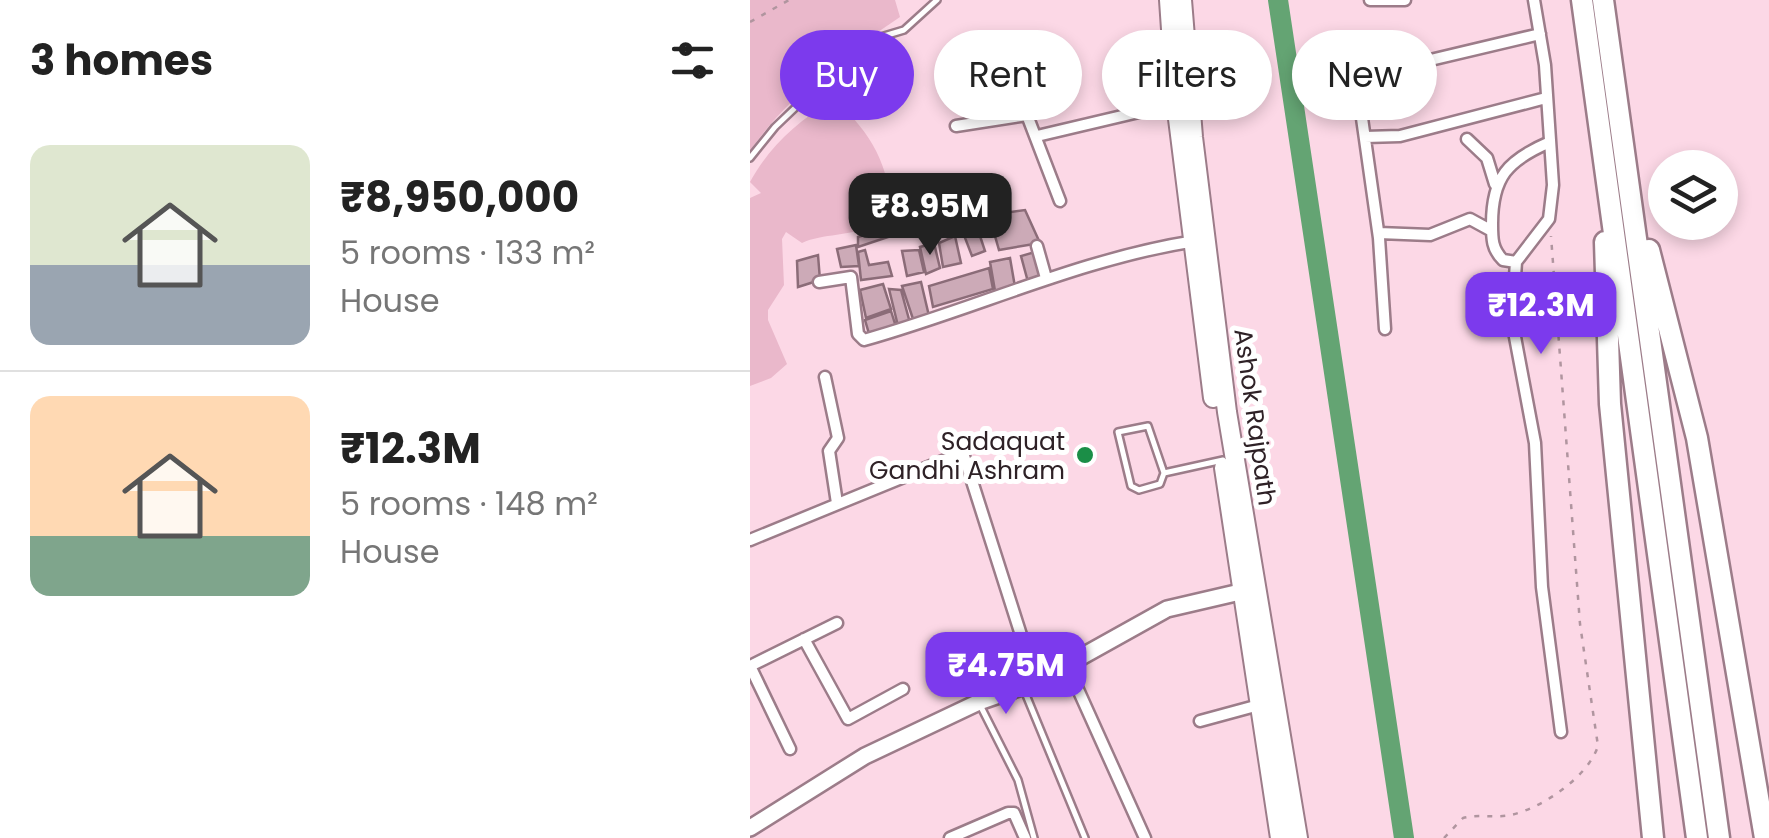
<!DOCTYPE html>
<meta charset="utf-8">
<style>
body{margin:0;font-family:Poppins,sans-serif;background:#f6f6f6;color:#222;height:100vh;display:flex;flex-direction:column;font-size:38px;white-space:nowrap}
*{box-sizing:border-box;margin:0}
p{font-size:32px;color:#767676}
.icon{flex:none;width:55px;height:55px;fill:none;stroke:currentColor;stroke-width:2;stroke-linecap:round;stroke-linejoin:round}
.map{position:relative;flex:1;overflow:hidden}
.panel{display:flex;flex-direction:column;background:#fff;width:750px}
.panel>*{flex:none}
.banner{position:absolute;left:30px;top:30px;width:838px;height:90px;display:flex;gap:20px}
.tools{position:absolute;left:898px;top:150px;display:grid;gap:20px}
.tools a{display:grid;place-items:center;width:90px;height:90px;border-radius:50%;background:#fff;box-shadow:0 5px 15px #0003;font-size:50px}
.price{position:absolute;translate:-50% -85px;padding:0 22px;border-radius:20px;background:#7c3aed;color:#fff;font-size:32px;line-height:65px;filter:drop-shadow(0 2px 5px #0008)}
.price::after{content:'';position:absolute;left:50%;top:60px;width:30px;height:22px;margin-left:-15px;background:inherit;clip-path:polygon(0 0,100% 0,50% 100%)}
.price.active{background:#222;color:#fff}
ul{padding:0;list-style:none}
li{display:flex;align-items:center;gap:30px;height:250px;padding:0 30px}
li+li{border-top:2px solid #e0e0e0}
li span{display:grid;place-items:center;flex:none;width:280px;height:200px;border-radius:20px;color:#555}
li>.icon{margin-inline-start:auto}
span .icon{width:120px;height:120px;fill:#fffc;stroke-width:1}
li b{font-size:42px}
h2{display:flex;justify-content:space-between;align-items:center;height:120px;padding:0 30px;font-size:42px}
.pill{padding:0 35px;border-radius:45px;background:#fff;box-shadow:0 5px 15px #0003;font-size:35px;line-height:90px}
.pill.active{background:#7c3aed;color:#fff}
main{display:flex;flex:1;min-height:0}
.map>svg:first-child{display:block}
.green{fill:#eab8cb}
.lines{fill:none;stroke-linecap:round;stroke-linejoin:round}
.river{stroke:#64a473;stroke-width:20}
.building{fill:#ccaab7;stroke:#8b6c78;stroke-width:2.5}
.lane-casing{stroke:#9c7c89;stroke-width:10}
.street-casing{stroke:#9c7c89;stroke-width:15}
.secondary-casing{stroke:#9c7c89;stroke-width:20}
.primary-casing{stroke:#9c7c89;stroke-width:22}
.highway-casing{stroke:#9c7c89;stroke-width:25}
.path{stroke:#b0959f;stroke-width:2.5;stroke-dasharray:5 8;stroke-linecap:butt}
.lane{stroke:#fff;stroke-width:5}
.street{stroke:#fff;stroke-width:10}
.secondary{stroke:#fff;stroke-width:15}
.primary{stroke:#fff;stroke-width:18}
.highway{stroke:#fff;stroke-width:20}
.poi-dot{fill:#1b8e47;stroke:#fff;stroke-width:4}
.labels{text-anchor:middle;dominant-baseline:central;stroke-width:10;stroke-linejoin:round;paint-order:stroke}
.street-label{font-size:25px;fill:#2e2126;stroke:#fff}
.poi-label{font-size:25px;fill:#2e2126;stroke:#fff;text-anchor:end}
</style>
<main>
<section class="panel">
<h2>3 homes<svg class="icon" aria-label="filters" viewBox="0 0 24 24"><path d="M4 7h16M4 17h16"/><circle cx="9" cy="7" r="2"/><circle cx="15" cy="17" r="2"/></svg></h2>
<ul>
<li><span style="background:linear-gradient(#dfe7d0 60%,#9aa5b1 0)"><svg class="icon" aria-label="home" viewBox="0 0 24 24"><path d="M3 11l9-7 9 7M6 9v11h12V9"/></svg></span><div><b>₹8,950,000</b><p>5 rooms · 133 m²</p><p>House</p></div></li>
<li><span style="background:linear-gradient(#ffd9b3 70%,#7fa58c 0)"><svg class="icon" aria-label="home" viewBox="0 0 24 24"><path d="M3 11l9-7 9 7M6 9v11h12V9"/></svg></span><div><b>₹12.3M</b><p>5 rooms · 148 m²</p><p>House</p></div></li>
</ul>
</section>
<div class="map">
<svg width="1019" height="838" viewBox="0 0 1019 838">
<rect width="100%" height="100%" fill="#fcd8e6"/>
<path class="green" d="M0,0H145L150,17C96,53 37,97 0,151Z
M81,101C115,117 164,198 121,225C101,237 73,233 52,243L36,232L32,239L34,285L18,310V320L37,364L21,378L0,386V198L11,193L0,182C19,147 47,122 81,101Z"/>
<g class="lines">
<path class="river" d="M528,0L654,838"/>
</g>
<path class="building" d="M275,210L290,243L249,250L239,215Z
M227,227L235,251L222,256L212,230Z
M137,228L141,236L108,247V237Z
M205,236L211,263L193,267L189,243Z
M184,243L190,268L176,274L170,247Z
M106,245L109,266L91,267L87,249Z
M115,250L119,265L138,262L142,276L111,280L108,252Z
M169,250L174,272L157,276L152,251Z
M285,252L294,277L278,282L271,256Z
M68,255L70,280L48,287L47,261Z
M260,258L265,287L245,291L240,262Z
M239,268L243,289L183,307L179,286Z
M171,282L179,316L164,322L152,286Z
M133,284L141,309L116,318L110,290Z
M139,289L151,290L160,323L148,326Z
M141,311L146,327L120,337L115,320Z"/>
<g class="lines">
<defs>
<path id="lane" d="M0,158L25,127L114,42L154,30L187,0
M414,473L398,426L368,432L381,486L389,490L410,484L414,473L473,460
M274,690L335,838
M229,703L268,780L284,838"/>
<path id="street" d="M620,0H655
M784,0L795,65L803,185L799,219L766,262L762,321L785,443L792,587L811,732
M206,126L277,115L310,201
M287,136L427,103
M615,137L650,136L796,98
M717,139L737,158L745,184
M629,233L680,235L720,219L742,231
M287,246L296,278
M766,262L753,260C742,249 742,239 742,224C742,177 758,160 800,142
M69,282L101,277L108,334L114,340C225,309 330,259 445,241
M635,329L629,238L610,104L612,81L634,71L790,34
M75,377L88,438L79,451L87,503
M0,540L205,456H214L286,682
M54,639L98,719L153,689
M317,665L395,838
M0,666L87,623
M0,666L40,749
M450,721L509,705
M200,838L258,813H264L275,838"/>
<path id="secondary" d="M0,828L115,756L229,702L286,682L417,609L503,589"/>
<path id="primary" d="M419,0L426,103L463,398
M432,0L443,137L477,412L548,838
M474,468L530,838"/>
<path id="highway" d="M832,0L947,838
M853,0L969,838
M855,242L860,404L903,838
M899,250L947,438L1015,838"/>
</defs>
<use href="#lane" class="lane-casing"/>
<use href="#street" class="street-casing"/>
<use href="#secondary" class="secondary-casing"/>
<use href="#primary" class="primary-casing"/>
<use href="#highway" class="highway-casing"/>
<path class="path" d="M0,22L39,0
M694,838L713,818C729,814 745,818 761,815C792,808 838,777 848,746L830,624L801,236"/>
<use href="#lane" class="lane"/>
<use href="#street" class="street"/>
<use href="#secondary" class="secondary"/>
<use href="#primary" class="primary"/>
<use href="#highway" class="highway"/>
</g>
<circle class="poi-dot" cx="335" cy="455" r="10"/>
<g class="labels">
<g class="street-label">
<text transform="translate(505 417) rotate(82)">Ashok Rajpath</text>
</g>
<g class="poi-label">
<text x="315" y="441">Sadaquat<tspan x="315" dy="29">Gandhi Ashram</tspan></text>
</g>
</g>
</svg>
<div class="tools">
<a><svg class="icon" aria-label="layers" viewBox="0 0 24 24"><path d="M12 4l9 5-9 5-9-5zM3 14l9 5 9-5"/></svg></a>
</div>
<b class="price active" style="left:180px;top:258px">₹8.95M</b>
<b class="price" style="left:791px;top:357px">₹12.3M</b>
<b class="price" style="left:256px;top:717px">₹4.75M</b>
<div class="banner">
<a class="pill active">Buy</a>
<a class="pill">Rent</a>
<a class="pill">Filters</a>
<a class="pill">New</a>
</div>
</div>
</main>
